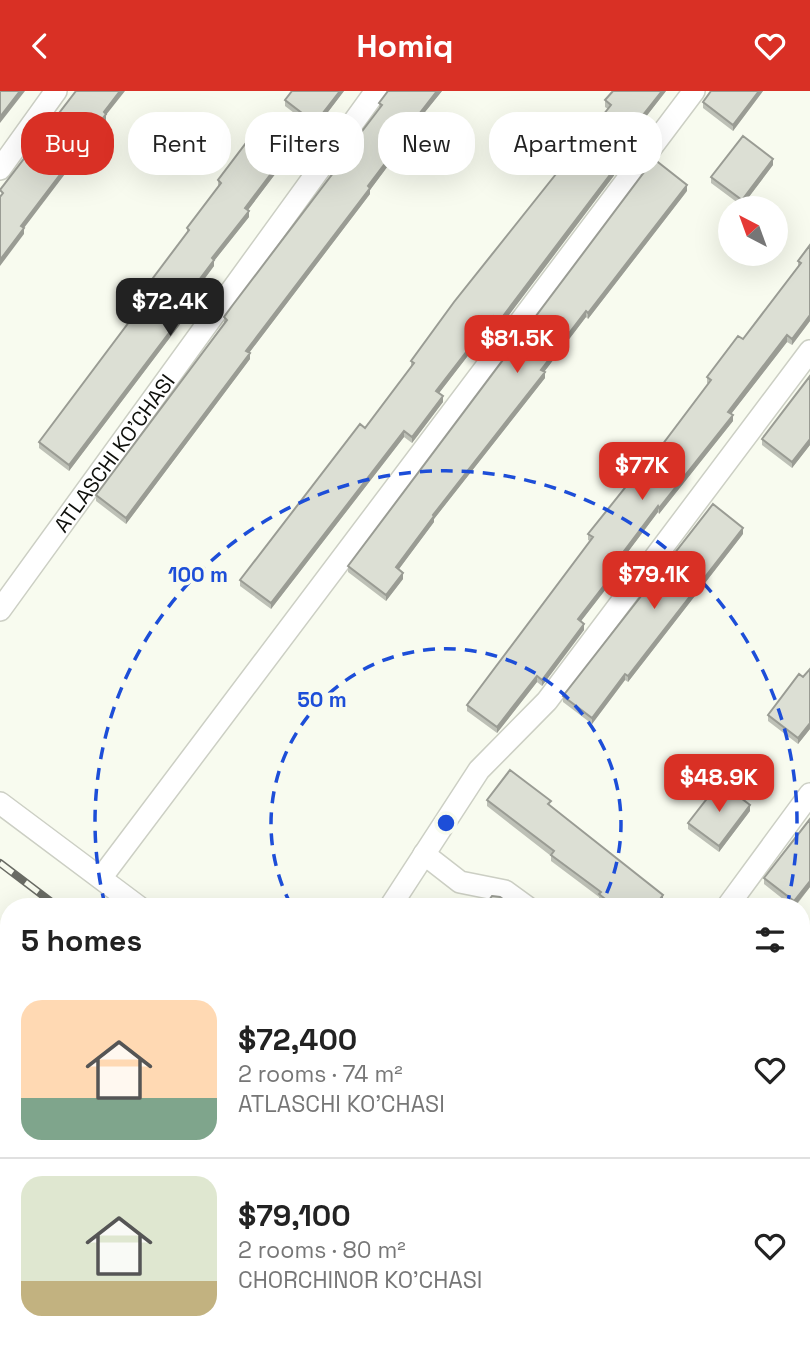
<!DOCTYPE html>
<meta charset="utf-8">
<style>
body{margin:0;font-family:"Space Grotesk",sans-serif;background:#f2f2f2;color:#222;height:100vh;display:flex;flex-direction:column;font-size:26px;white-space:nowrap}
*{box-sizing:border-box;margin:0}
p{font-size:23px;color:#767676}
.icon{flex:none;width:38px;height:38px;fill:none;stroke:currentColor;stroke-width:2;stroke-linecap:round;stroke-linejoin:round}
.map{position:relative;flex:1;overflow:hidden}
.drawer{position:absolute;left:0px;top:807px;width:810px;height:450px;display:flex;flex-direction:column;background:#fff;border-radius:28px 28px 0 0;box-shadow:0 7px 28px #0002}
.drawer>*{flex:none}
.banner{position:absolute;left:21px;top:21px;width:768px;height:63px;display:flex;gap:14px}
.needle{width:46px;rotate:319deg}
.controls{position:absolute;left:718px;top:105px;display:grid;gap:14px}
.controls a{display:grid;place-items:center;width:70px;height:70px;border-radius:50%;background:#fff;box-shadow:0 7px 28px #0002;font-size:35px}
.price{position:absolute;translate:-50% -60px;padding:0 16px;border-radius:14px;background:#d93025;color:#fff;font-size:23px;line-height:46px;filter:drop-shadow(0 2px 4px #0008)}
.price::after{content:'';position:absolute;left:50%;top:42px;width:21px;height:16px;margin-left:-10px;background:inherit;clip-path:polygon(0 0,100% 0,50% 100%)}
.price.on{background:#222;color:#fff}
ul{padding:0;list-style:none}
li{display:flex;align-items:center;gap:21px;height:175px;padding:0 21px}
li+li{border-top:2px solid #e0e0e0}
li span{display:grid;place-items:center;flex:none;width:196px;height:140px;border-radius:21px;color:#555}
li>.icon{margin-inline-start:auto}
span .icon{width:84px;height:84px;fill:#fffc;stroke-width:1}
li b{font-size:30px}
h2{display:flex;justify-content:space-between;align-items:center;height:84px;padding:0 21px;font-size:30px}
.pill{padding:0 24px;border-radius:28px;background:#fff;box-shadow:0 7px 28px #0002;font-size:24px;line-height:63px}
.pill.on{background:#d93025;color:#fff}
header{display:flex;justify-content:space-between;align-items:center;height:91px;padding:0 21px;background:#d93025;color:#fff;font-size:32px;font-weight:600}
.map>svg:first-child{display:block}
.lines{fill:none;stroke-linecap:round;stroke-linejoin:round}
.canal{stroke:#d6e1fa;stroke-width:24}
.minor-casing{stroke:#cccfc4;stroke-width:24}
.secondary-casing{stroke:#cccfc4;stroke-width:33}
.minor{stroke:#fff;stroke-width:21}
.secondary{stroke:#fff;stroke-width:30}
.rail-casing{stroke:#696b64;stroke-width:8}
.rail{stroke:#f8fbef;stroke-width:5;stroke-dasharray:16;stroke-linecap:butt}
.wall{fill:#bdc0b6}
.shaded-wall{fill:#9a9c94}
.building{fill:#dcdfd4;stroke:#9a9c94;stroke-width:2}
.ring{fill:none;stroke:#1d4ed8;stroke-width:3.5;stroke-dasharray:12 9}
.labels{text-anchor:middle;dominant-baseline:central;stroke-width:7;stroke-linejoin:round;paint-order:stroke}
.street-label{font-size:21px;fill:#0f100c;stroke:#f8fbef}
.centre{fill:#1d4ed8;stroke:#f8fbef;stroke-width:3.5}
.ring-label{font-size:21px;text-anchor:middle;font-weight:bold;fill:#1d4ed8;stroke:#f8fbef;stroke-width:7;stroke-linejoin:round;paint-order:stroke}
</style>
<header><svg class="icon" aria-label="back" viewBox="0 0 24 24"><path d="M15 5l-7 7 7 7"/></svg>Homiq<svg class="icon" aria-label="heart" viewBox="0 0 24 24"><path d="M12 20l-8-8c-3-5 5-10 8-4 3-6 11-1 8 4z"/></svg></header>
<div class="map">
<svg width="810" height="1256" viewBox="0 0 810 1256">
<rect width="100%" height="100%" fill="#f8fbef"/>
<g class="lines">
<path class="canal" d="M0,938L9,945
M242,1256L249,1248"/>
<defs>
<g id="minor">
<path d="M0,78L56,0"/>
<path id="s1" d="M0,519L376,0"/>
<path d="M0,712L139,816"/>
<path d="M424,763L460,791L505,800L527,816"/>
<path d="M101,787L694,0"/>
<path d="M390,816L479,679L547,610L810,260"/>
<path d="M727,816L810,703"/>
<path d="M802,1130L810,1119"/>
<path d="M802,1175L810,1181"/>
<path d="M740,1248L750,1256"/>
</g>
<path id="secondary" d="M0,1093L9,1099
M208,1248L219,1256"/>
</defs>
<use href="#minor" class="minor-casing"/>
<use href="#secondary" class="secondary-casing"/>
<use href="#minor" class="minor"/>
<use href="#secondary" class="secondary"/>
<defs>
<path id="rail" d="M0,772L58,816
M640,1248L651,1256"/>
</defs>
<use href="#rail" class="rail-casing"/>
<use href="#rail" class="rail"/>
</g>
<path class="wall" d="M292,0H344L315,38L285,15V9Z
M388,0H442L408,42V48L370,99V103L249,262L250,268L126,433L96,410V404L224,233V226L347,64V60L379,18V12Z
M666,0L634,41L636,49L634,53V58L500,236L494,231L439,302L443,311L412,352L404,346L271,518L240,495V489L365,337L411,276V270L608,18L605,16V9Z
M711,0H763L733,40L703,17V11Z
M773,74L742,115L711,92V86Z
M279,78L248,119L249,126L214,170V175L178,224L181,232L69,380L39,357V351L156,195L153,193V187L187,142V137L218,96V89Z
M687,100L588,228L586,226L544,281L545,287L434,428V431L399,478L403,488L386,510L348,481V475Z
M810,154V230L792,254L787,251L731,323L733,330L659,423L658,421L615,478L616,485L581,530L584,539L542,595L537,591L497,642L467,620V614L590,450L588,449V443L662,354L709,293L707,292V286L743,248L798,176V170Z
M810,285V354L792,377L762,354V348Z
M743,443L628,591L625,589L592,633L563,611V605Z
M810,578V638L798,653L768,630V624L803,586Z
M487,709L551,715L663,810L659,816H607L599,809V806L551,770V765L487,715Z
M750,720L719,761L688,738V732Z
M810,728V796L795,816H793L764,793V787Z
M810,983V1023L802,1016V994Z"/>
<path class="shaded-wall" d="M20,0H25L0,32V26Z
M120,0H125L106,24V29L24,137V143L0,175V169L21,135Z
M340,0H344L315,38V32Z
M437,0H442L408,42V48L370,99V103L246,266V260L368,95L406,40Z
M662,0H666L631,45V39Z
M759,0H763L733,40V34Z
M636,43V49L634,53V58L500,236V229Z
M773,68V74L742,115V109Z
M279,72V78L245,123V117Z
M687,94V100L588,228V222Z
M249,120V126L214,170V175L175,227V221L212,167Z
M586,220V226L541,285V279Z
M810,224V230L792,254V248Z
M494,225V231L436,306V300Z
M181,226V232L69,380V374Z
M787,244V251L728,327V321Z
M250,262V268L126,433V427Z
M545,281V287L434,428V431L396,482V476L433,424Z
M443,305V311L412,352V346Z
M733,324V330L659,423V417Z
M404,340V346L271,518V512Z
M810,348V354L792,377V371Z
M658,415V421L612,482V476Z
M743,437V443L628,591V585Z
M616,479V485L578,534V528Z
M403,482V488L386,510V504Z
M584,533V539L542,595V589Z
M625,583V589L592,633V627Z
M537,585V591L497,642V636Z
M810,632V638L798,653V647Z
M750,714V720L719,761V755Z
M810,790V796L794,816V810Z
M663,804V810L659,816H654Z"/>
<path class="building" d="M0,0H20L0,26Z
M76,0H120L104,21L106,23L21,135L24,137L0,169V106L3,102L0,99Z
M292,0H340L315,32L285,9Z
M388,0H437L406,40L408,42L368,95L370,97L246,260L250,262L126,427L96,404L227,229L224,226L232,215L349,61L347,60L382,14L379,12Z
M613,0H662L631,39L636,43L631,50L634,52L500,229L494,225L436,300L443,305L412,346L404,340L271,512L240,489L360,333L365,337L414,272L411,270L454,211L611,14L605,9Z
M711,0H759L733,34L703,11Z
M743,45L773,68L742,109L711,86Z
M249,48L279,72L245,117L249,120L212,167L214,169L175,221L181,226L69,374L39,351L159,191L153,187L189,139L187,137L221,92L218,89Z
M654,68L687,94L588,222L586,220L541,279L545,281L433,424L434,425L396,476L403,482L386,504L348,475Z
M810,154V224L792,248L787,244L728,321L733,324L659,417L658,415L612,476L616,479L578,528L584,533L542,589L537,585L497,636L467,614L593,446L588,443L660,353L662,354L711,289L707,286L738,245L743,248L801,172L798,170Z
M810,285V348L792,371L762,348Z
M713,413L743,437L628,585L625,583L592,627L563,605Z
M810,578V632L798,647L768,624L799,583L803,586Z
M510,679L551,710L548,713L663,804L654,816H615L599,803L601,801L551,764L554,760L487,709Z
M720,691L750,714L719,755L688,732Z
M810,728V790L794,810L764,787Z
M492,805L500,806L514,816H484Z
M810,983V1017L802,1010V994Z"/>
<g class="ring">
<path d="M291 814A175 175 0 1 1 601 814"/>
<path d="M105 814A351 351 0 1 1 787 814"/>
</g>
<g class="labels">
<g class="street-label">
<text stroke="none"><textPath href="#s1" startOffset="194">ATLASCHI KO'CHASI</textPath></text>
</g>
</g>
<circle cx="446" cy="732" r="10" class="centre"/>
<g class="ring-label">
<text x="198" y="491">100 m</text>
<text x="322" y="616">50 m</text>
</g>
</svg>
<div class="controls">
<a><svg class="needle" viewBox="-14 -14 28 28"><path d="M0-13l5 13h-10z" fill="#e53935"/><path d="M0 13l5-13h-10z" fill="#767676"/></svg></a>
</div>
<b class="price on" style="left:170px;top:247px">$72.4K</b>
<b class="price" style="left:517px;top:284px">$81.5K</b>
<b class="price" style="left:642px;top:411px">$77K</b>
<b class="price" style="left:654px;top:520px">$79.1K</b>
<b class="price" style="left:719px;top:723px">$48.9K</b>
<div class="banner">
<a class="pill on">Buy</a>
<a class="pill">Rent</a>
<a class="pill">Filters</a>
<a class="pill">New</a>
<a class="pill">Apartment</a>
</div>
<section class="drawer">
<h2>5 homes<svg class="icon" aria-label="filters" viewBox="0 0 24 24"><path d="M4 7h16M4 17h16"/><circle cx="9" cy="7" r="2"/><circle cx="15" cy="17" r="2"/></svg></h2>
<ul>
<li><span style="background:linear-gradient(#ffd9b3 70%,#7fa58c 0)"><svg class="icon" aria-label="home" viewBox="0 0 24 24"><path d="M3 11l9-7 9 7M6 9v11h12V9"/></svg></span><div><b>$72,400</b><p>2 rooms · 74 m²</p><p>ATLASCHI KO'CHASI</p></div><svg class="icon" aria-label="heart" viewBox="0 0 24 24"><path d="M12 20l-8-8c-3-5 5-10 8-4 3-6 11-1 8 4z"/></svg></li>
<li><span style="background:linear-gradient(#dfe7d0 75%,#c2b280 0)"><svg class="icon" aria-label="home" viewBox="0 0 24 24"><path d="M3 11l9-7 9 7M6 9v11h12V9"/></svg></span><div><b>$79,100</b><p>2 rooms · 80 m²</p><p>CHORCHINOR KO'CHASI</p></div><svg class="icon" aria-label="heart" viewBox="0 0 24 24"><path d="M12 20l-8-8c-3-5 5-10 8-4 3-6 11-1 8 4z"/></svg></li>
</ul>
</section>
</div>
